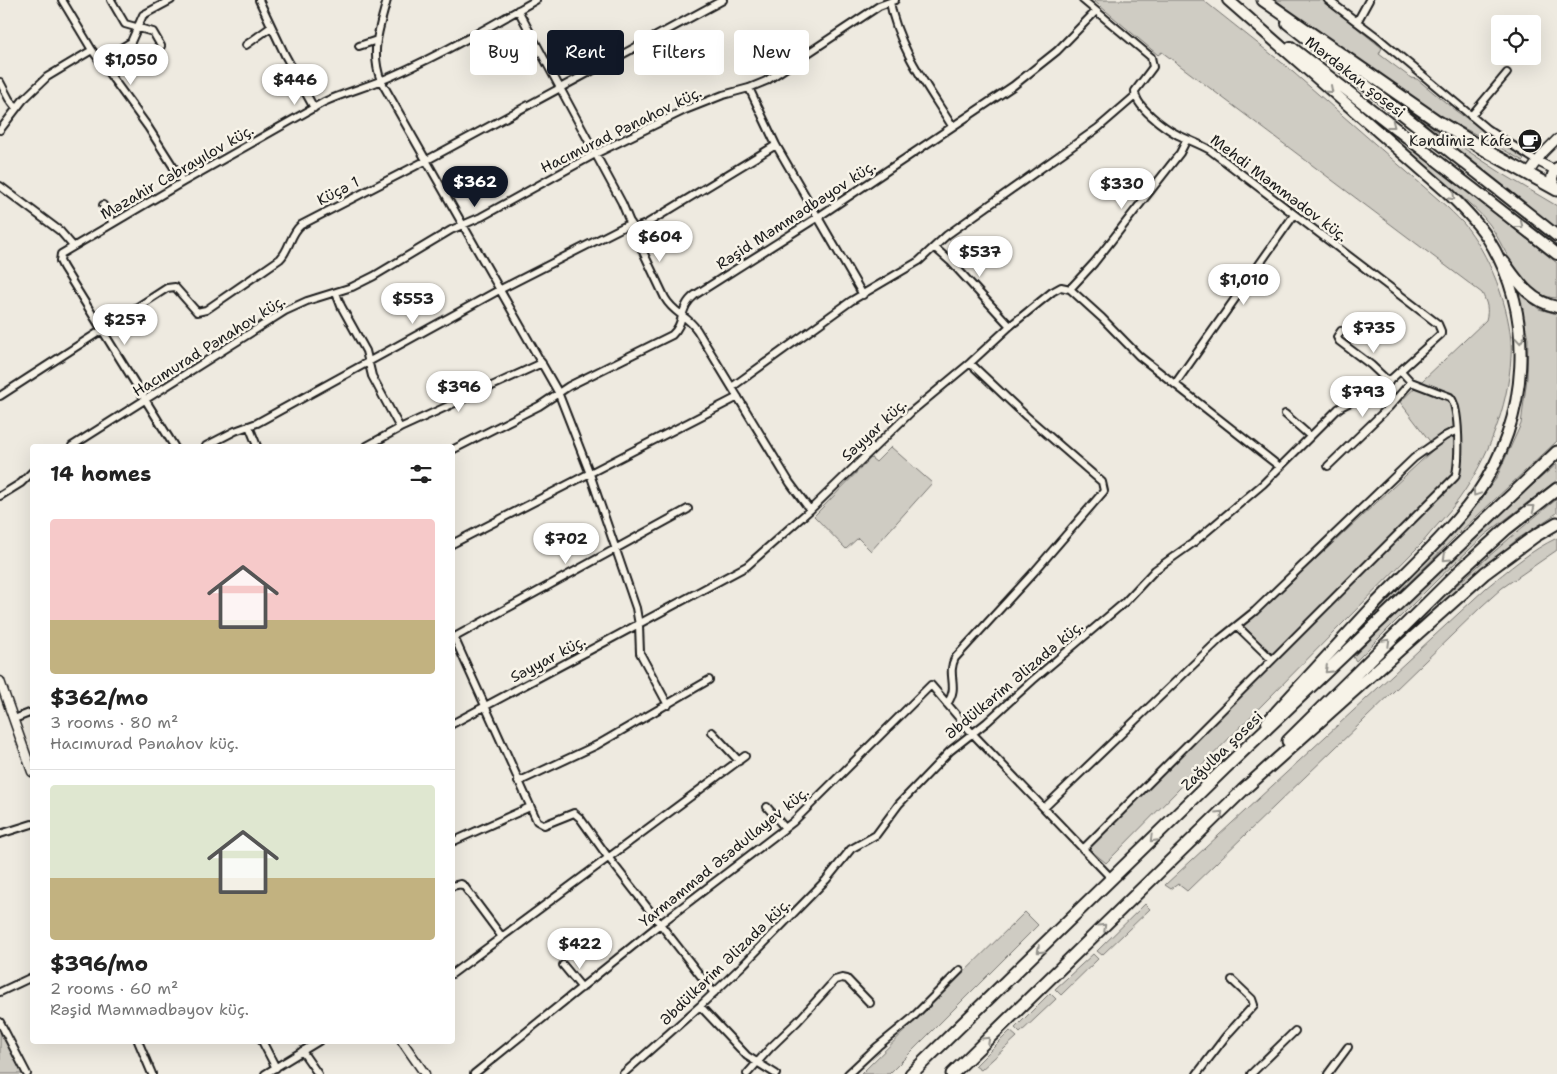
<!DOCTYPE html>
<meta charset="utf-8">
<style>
body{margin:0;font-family:"Shantell Sans",sans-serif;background:#f6f6f6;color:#222;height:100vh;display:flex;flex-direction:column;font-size:19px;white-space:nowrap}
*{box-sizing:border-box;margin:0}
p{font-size:16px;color:#767676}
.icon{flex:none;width:28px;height:28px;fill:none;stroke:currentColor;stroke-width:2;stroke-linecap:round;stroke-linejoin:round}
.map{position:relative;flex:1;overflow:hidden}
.details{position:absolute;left:30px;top:444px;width:425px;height:600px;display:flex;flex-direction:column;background:#fff;border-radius:5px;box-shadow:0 5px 20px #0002}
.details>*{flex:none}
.top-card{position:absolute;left:470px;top:30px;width:475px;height:45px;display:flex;gap:10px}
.controls{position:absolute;left:1491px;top:15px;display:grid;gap:10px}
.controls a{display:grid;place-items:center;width:50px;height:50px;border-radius:5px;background:#fff;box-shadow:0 5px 20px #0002;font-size:25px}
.price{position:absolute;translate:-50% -42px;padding:0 11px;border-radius:18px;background:#fff;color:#222;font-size:16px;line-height:32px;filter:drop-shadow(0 1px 2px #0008)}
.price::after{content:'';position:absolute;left:50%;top:30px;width:15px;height:11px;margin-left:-8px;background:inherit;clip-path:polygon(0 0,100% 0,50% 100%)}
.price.on{background:#111827;color:#fff}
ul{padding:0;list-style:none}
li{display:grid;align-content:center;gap:10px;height:265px;padding:0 20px}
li+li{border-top:1px solid #e0e0e0}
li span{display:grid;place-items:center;height:155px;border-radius:5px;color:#555}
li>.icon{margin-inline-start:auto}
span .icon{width:90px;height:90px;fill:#fffc;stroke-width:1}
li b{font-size:21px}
h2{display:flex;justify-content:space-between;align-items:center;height:60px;padding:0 20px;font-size:21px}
.chip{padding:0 18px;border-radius:5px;background:#fff;box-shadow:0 5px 20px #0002;font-size:18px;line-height:45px}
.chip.on{background:#111827;color:#fff}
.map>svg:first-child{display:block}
.green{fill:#cfccc3;stroke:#767470}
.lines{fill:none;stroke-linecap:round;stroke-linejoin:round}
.minor-casing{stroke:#1c1c1c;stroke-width:10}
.tertiary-casing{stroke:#1c1c1c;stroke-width:11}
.primary-casing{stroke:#1c1c1c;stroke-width:14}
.motorway-casing{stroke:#1c1c1c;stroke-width:15}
.minor{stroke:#f7f3e8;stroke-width:6}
.tertiary{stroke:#f7f3e8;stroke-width:8}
.primary{stroke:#f7f3e8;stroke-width:10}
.motorway{stroke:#f7f3e8;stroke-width:11}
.oneway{stroke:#94928c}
.labels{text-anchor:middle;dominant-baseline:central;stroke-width:5;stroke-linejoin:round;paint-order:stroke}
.street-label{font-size:15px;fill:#1c1c1c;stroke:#f7f3e8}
.poi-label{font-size:15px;fill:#1c1c1c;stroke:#f7f3e8;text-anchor:end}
</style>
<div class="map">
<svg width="1557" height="1074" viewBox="0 0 1557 1074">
<rect width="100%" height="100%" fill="#eeeae0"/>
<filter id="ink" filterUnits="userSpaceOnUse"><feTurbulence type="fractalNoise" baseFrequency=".02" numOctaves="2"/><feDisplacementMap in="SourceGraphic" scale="10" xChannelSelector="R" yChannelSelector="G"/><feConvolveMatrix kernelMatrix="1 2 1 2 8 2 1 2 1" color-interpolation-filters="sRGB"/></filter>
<g filter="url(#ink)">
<path class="green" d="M1093,0H1203L1286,66L1447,207C1454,214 1462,221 1468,229C1492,260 1514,318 1511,357C1508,408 1488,458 1459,499C1448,514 1434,528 1422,543L1106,863L1089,849L1278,660L1244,626L1435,448L1400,402L1486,320C1489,309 1487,303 1482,293L1162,52L1158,55Z
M1276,0H1322L1382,48L1379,54L1411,78L1417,79L1456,111L1524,158L1523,161L1485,139L1440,116L1334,44Z
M1360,76H1363L1427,124L1503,174L1557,206V231Z
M1358,105L1557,263V298C1523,298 1506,249 1490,225C1482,214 1471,205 1461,196C1427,165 1387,140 1358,105Z
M1518,293L1539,309L1557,314V441L1459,533L1364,627L1363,626L1456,529L1496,479L1521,424L1527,378L1528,338Z
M891,447L932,483L871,551L858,538L846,549L814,516L871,458L876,462Z
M1557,464V480L1485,535L1437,580L1356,661L1353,657C1420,591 1485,524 1557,464Z
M1557,499V513L1516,540L1377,663L1375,660C1435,605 1493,550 1557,499Z
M1557,538V550L1502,588L1482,606L1187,891L1178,884L1171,889L1165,885L1486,588C1508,570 1531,550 1557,538Z
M1145,904L1150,909L1102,955L1097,951Z
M1025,912L1038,925L889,1074H861Z
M1093,954L1098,959L1061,995L1055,989Z
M1050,993L1056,999L1020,1033L1015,1028Z
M1010,1031L1017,1037L981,1070L975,1066Z
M0,1032L23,1074H0Z"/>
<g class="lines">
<defs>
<path id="minor" d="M62,0L92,50L148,127L183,182
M111,0L125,24L153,32L161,46
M259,0L285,55L314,108
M387,0C379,30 370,51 381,81L558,392L590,474L636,608L639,625L640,653L668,705
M1328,0L1377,37L1487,129L1537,161
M890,2C898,48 928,87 952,126
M518,10L622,203L636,237L665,298C674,314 687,315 697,330L790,483L810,510
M1357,22L1369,0
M246,45L271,27
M359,46L377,40
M100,61L131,42L143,15L171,0
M0,82L9,99L16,108
M749,88L776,145L863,295
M1471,116L1507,73
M0,130L23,100L47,77L92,50
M0,186L60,231L73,246
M103,205L113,223
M633,229L646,224L776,145
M934,247L951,262L1010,326
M1070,289L1094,263L1180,153L1187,139
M336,293L341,306L366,351L372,376L400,428
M1341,331L1337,337L1339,341L1371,365L1389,382
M1175,384L1294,215
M732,387L851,301L919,261L947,235L1098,128L1135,96
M0,396L167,288L175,287L197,312L206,310L280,259C290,249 290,234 301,225L427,160L723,0
M1285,414L1310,436
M249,426L257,446
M72,446L285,311L307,301L352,287L374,276L451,230L481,217L595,154L685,110L723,95L749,88L766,81L879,6L895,0
M174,446L63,267L60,261L61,254L183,182L324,102C346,92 370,86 392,76C442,54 489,27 536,0
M206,446L235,431L257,423L501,289L631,223
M367,446L400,428L542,363
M452,450L539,406L569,386L672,335C686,322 678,308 695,295L818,217L1013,86L1057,51L1096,11
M1328,466L1389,407L1411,382
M0,496L21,483L32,472
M452,544L738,397
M1237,626L1272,660
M454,637L537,821L544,825L574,813L580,818L608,857L714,993
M453,638L688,509
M947,704C960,686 946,676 955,658L1034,572L1104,491L1102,482L1026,416L970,363
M14,719L32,712
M452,724L747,566L810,510L911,412L970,363L1010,326L1052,292L1061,287L1070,289L1102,318L1139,356L1280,467
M712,732L739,761
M518,782L597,745L709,680
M767,807L785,828
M1044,808L1220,639L1255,611L1414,458L1445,436L1457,430
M0,834L32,824
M452,842L530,807
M1083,849L1455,477C1460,465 1460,405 1450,397L1411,382L1401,371
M452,886L461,884L464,886L502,937
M563,965L582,988
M452,974L745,756
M0,992L32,977
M700,1006L747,1056L776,1074
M0,1022L27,1074
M138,1041L152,1074
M262,1041L276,1068
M302,1051L318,1074
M265,1074L319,1041
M474,1074L660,924L793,822L931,685L972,733L1112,879
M623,1074L700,1006L743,965L826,880L851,849L876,835L899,804L950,751L987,722L1033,680L1125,602L1155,570L1193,543L1263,484L1338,409C1351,399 1366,399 1379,390L1441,334V331L1438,324L1210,150C1200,144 1188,140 1178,135C1165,128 1135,107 1135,91L1153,67L1151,57L1083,0
M747,1074L770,1048L798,1021L835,980L842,978L847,979L870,1003
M848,1074L878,1046L911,1019L960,970
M1197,1074L1226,1036L1254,1005L1252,999L1232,980
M1251,1074L1295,1031
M1328,1074L1348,1047"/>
<path id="tertiary" d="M1537,161L1557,171
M1528,174L1543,153L1557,139
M0,681L32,772
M402,1041L425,1074"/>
<path id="primary" d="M1228,0L1447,192C1461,206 1476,220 1487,237C1537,315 1529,419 1477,494C1448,534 1411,567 1377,602C1340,642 1303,682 1267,722
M1287,23L1557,236
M1291,47L1557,254
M1557,168C1551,176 1550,181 1557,189
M1504,262C1519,283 1531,302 1557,307"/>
<path id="motorway" d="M1263,0L1437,121L1492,154L1557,190
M1288,741L1460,571L1506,529L1557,489
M911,1074L1225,768L1557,452
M952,1074L1243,790L1485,573L1535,536L1557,523"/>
</defs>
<use href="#minor" class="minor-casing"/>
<use href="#tertiary" class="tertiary-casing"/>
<use href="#primary" class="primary-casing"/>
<use href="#motorway" class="motorway-casing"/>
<use href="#minor" class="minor"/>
<use href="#tertiary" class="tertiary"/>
<use href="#primary" class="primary"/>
<use href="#motorway" class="motorway"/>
</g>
<defs><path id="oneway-chevron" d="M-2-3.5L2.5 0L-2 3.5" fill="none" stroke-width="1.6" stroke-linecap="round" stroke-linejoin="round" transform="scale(1.25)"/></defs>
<g class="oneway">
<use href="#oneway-chevron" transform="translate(1330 90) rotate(41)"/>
<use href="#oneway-chevron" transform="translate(1392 125) rotate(38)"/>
<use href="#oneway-chevron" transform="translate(1452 197) rotate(45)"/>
<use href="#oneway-chevron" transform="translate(1520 225) rotate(38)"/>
<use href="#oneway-chevron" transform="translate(1520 340) rotate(85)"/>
<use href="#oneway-chevron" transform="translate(1476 493) rotate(124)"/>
<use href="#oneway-chevron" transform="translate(1532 508) rotate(-38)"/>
<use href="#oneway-chevron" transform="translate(1446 558) rotate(137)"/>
<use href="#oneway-chevron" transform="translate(1387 642) rotate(-45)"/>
<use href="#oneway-chevron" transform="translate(1328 670) rotate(137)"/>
<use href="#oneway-chevron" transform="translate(1220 814) rotate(-44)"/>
<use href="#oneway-chevron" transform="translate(1153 839) rotate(135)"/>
<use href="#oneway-chevron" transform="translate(1103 927) rotate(-44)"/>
<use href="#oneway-chevron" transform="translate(1040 950) rotate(136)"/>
<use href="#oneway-chevron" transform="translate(987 1040) rotate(-44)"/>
</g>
</g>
<defs>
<symbol id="cafe-disc" viewBox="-11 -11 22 22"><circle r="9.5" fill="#1c1c1c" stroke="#f7f3e8"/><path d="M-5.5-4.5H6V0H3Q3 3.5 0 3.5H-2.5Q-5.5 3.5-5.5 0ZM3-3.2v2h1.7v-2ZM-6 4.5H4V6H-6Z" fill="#fff"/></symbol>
</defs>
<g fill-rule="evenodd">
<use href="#cafe-disc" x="1516" y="127" width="28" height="28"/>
</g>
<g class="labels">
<g class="street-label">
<text transform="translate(1355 77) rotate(38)">Mərdəkan şosesi</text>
<text transform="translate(621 130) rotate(-26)">Hacımurad Pənahov küç.</text>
<text transform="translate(177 172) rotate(-30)">Məzahir Cəbrayılov küç.</text>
<text transform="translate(1279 188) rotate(37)">Mehdi Məmmədov küç.</text>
<text transform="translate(338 191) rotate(-27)">Küçə 1</text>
<text transform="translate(796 215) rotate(-33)">Rəşid Məmmədbəyov küç.</text>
<text transform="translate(209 346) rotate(-32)">Hacımurad Pənahov küç.</text>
<text transform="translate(874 430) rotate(-43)">Səyyar küç.</text>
<text transform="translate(548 659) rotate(-28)">Səyyar küç.</text>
<text transform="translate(1014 680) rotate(-40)">Əbdülkərim Əlizadə küç.</text>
<text transform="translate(1222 751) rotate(-44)">Zağulba şosesi</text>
<text transform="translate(724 857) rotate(-39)">Yarməmməd Əsədullayev küç.</text>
<text transform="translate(725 962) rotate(-44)">Əbdülkərim Əlizadə küç.</text>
</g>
<g class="poi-label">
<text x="1512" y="141">Kəndimiz Kafe</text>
</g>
</g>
</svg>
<div class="controls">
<a><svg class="icon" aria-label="locate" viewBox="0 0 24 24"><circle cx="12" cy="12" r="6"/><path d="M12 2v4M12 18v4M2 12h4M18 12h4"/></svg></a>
</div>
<b class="price" style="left:131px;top:86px">$1,050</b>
<b class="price" style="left:295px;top:106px">$446</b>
<b class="price on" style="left:475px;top:208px">$362</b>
<b class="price" style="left:1122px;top:210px">$330</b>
<b class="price" style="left:660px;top:263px">$604</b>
<b class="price" style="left:980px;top:278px">$537</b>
<b class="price" style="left:1244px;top:306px">$1,010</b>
<b class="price" style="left:413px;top:325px">$553</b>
<b class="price" style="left:125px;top:346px">$257</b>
<b class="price" style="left:1374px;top:354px">$735</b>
<b class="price" style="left:459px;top:413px">$396</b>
<b class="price" style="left:1363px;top:418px">$793</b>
<b class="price" style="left:566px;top:565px">$702</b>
<b class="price" style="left:580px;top:970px">$422</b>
<div class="top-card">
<a class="chip">Buy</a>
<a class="chip on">Rent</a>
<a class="chip">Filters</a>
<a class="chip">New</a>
</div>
<section class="details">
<h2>14 homes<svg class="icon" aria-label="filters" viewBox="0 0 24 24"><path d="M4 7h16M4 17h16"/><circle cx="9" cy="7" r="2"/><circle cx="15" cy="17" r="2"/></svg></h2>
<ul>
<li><span style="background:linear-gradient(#f6c9c9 65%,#c2b280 0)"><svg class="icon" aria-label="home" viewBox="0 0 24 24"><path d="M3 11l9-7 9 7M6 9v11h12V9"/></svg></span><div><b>$362/mo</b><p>3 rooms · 80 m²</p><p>Hacımurad Pənahov küç.</p></div></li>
<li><span style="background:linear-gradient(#dfe7d0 60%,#c2b280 0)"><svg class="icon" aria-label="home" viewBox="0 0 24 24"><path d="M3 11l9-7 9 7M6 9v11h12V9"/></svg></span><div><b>$396/mo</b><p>2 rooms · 60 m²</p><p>Rəşid Məmmədbəyov küç.</p></div></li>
</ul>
</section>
</div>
